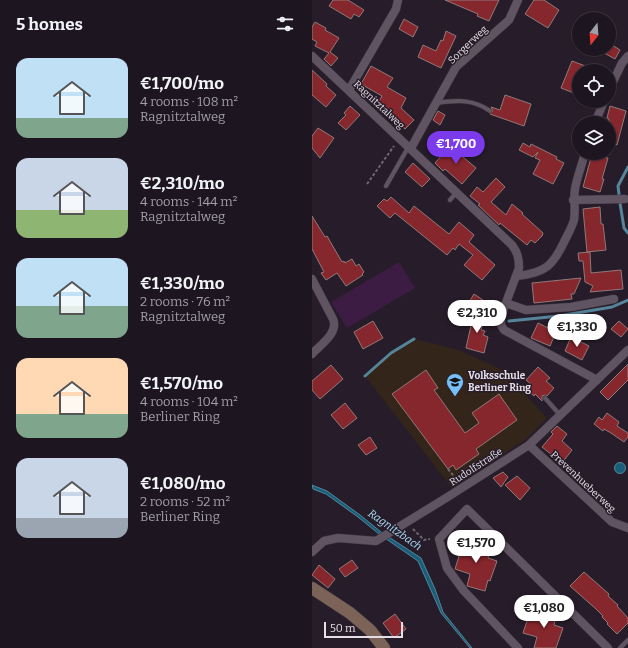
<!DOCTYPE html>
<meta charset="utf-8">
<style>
body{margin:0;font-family:Bitter,serif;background:#2a232d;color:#f1f3f6;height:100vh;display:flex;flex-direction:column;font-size:15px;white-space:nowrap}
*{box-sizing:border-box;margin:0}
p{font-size:13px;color:#a09fa5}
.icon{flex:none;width:22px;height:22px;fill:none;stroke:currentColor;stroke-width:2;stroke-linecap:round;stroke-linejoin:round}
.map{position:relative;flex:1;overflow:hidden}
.details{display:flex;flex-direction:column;background:#1d1620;width:312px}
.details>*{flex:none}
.needle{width:26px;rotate:197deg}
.controls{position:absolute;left:260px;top:12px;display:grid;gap:8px}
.controls a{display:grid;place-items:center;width:44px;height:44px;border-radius:50%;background:#1d1620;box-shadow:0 1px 3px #0004,0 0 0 1px #3b353e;font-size:20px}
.scale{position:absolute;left:12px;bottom:10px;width:79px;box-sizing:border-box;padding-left:4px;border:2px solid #e5dee7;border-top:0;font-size:11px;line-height:14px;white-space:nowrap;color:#e5dee7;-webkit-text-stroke:3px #271d2a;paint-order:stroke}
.price{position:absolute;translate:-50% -34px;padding:0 9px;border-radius:14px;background:#fff;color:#222;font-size:13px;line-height:26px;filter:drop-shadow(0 1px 2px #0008)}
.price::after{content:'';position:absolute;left:50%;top:24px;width:12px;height:9px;margin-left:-6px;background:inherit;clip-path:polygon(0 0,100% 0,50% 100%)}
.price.selected{background:#7c3aed;color:#fff}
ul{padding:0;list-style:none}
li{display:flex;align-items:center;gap:12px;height:100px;padding:0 16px}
li span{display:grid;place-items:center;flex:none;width:112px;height:80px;border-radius:12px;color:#555}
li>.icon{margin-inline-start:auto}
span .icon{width:48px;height:48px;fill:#fffc;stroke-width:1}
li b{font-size:17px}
h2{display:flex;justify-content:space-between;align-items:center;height:48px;padding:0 16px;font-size:17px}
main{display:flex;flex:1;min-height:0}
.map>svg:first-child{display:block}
.education{fill:#332519}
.green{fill:#3c1c43}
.water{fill:#195e78;stroke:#568499}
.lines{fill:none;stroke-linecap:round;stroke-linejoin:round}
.stream{stroke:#568499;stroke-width:3}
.building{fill:#86262d;stroke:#917978}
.lane-casing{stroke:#433b45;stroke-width:5}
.street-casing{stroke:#433b45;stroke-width:9}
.secondary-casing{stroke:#433b45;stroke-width:13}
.path{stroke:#6f6672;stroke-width:2;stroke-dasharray:3 2;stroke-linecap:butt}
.lane{stroke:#605463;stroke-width:4}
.street{stroke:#605463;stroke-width:8}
.secondary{stroke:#7b6357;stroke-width:12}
.labels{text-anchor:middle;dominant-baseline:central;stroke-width:3;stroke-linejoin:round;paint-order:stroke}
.street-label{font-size:10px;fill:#e5dee7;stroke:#271d2a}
.poi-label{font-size:10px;font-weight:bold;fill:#e5dee7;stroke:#271d2a;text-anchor:start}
.water-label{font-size:11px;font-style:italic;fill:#abe0f8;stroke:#271d2a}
</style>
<main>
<section class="details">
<h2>5 homes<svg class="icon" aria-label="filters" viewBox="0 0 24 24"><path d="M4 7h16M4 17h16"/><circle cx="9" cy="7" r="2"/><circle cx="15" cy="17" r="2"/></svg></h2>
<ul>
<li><span style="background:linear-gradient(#bfe0f5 75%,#7fa58c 0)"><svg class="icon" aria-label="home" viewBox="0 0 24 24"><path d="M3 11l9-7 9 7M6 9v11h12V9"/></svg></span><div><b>€1,700/mo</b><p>4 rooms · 108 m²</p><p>Ragnitztalweg</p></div></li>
<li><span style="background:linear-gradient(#c9d6e8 65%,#8fb573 0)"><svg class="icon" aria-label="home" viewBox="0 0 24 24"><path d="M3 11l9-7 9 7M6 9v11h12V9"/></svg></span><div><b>€2,310/mo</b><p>4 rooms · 144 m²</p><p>Ragnitztalweg</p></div></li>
<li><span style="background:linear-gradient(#bfe0f5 60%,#7fa58c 0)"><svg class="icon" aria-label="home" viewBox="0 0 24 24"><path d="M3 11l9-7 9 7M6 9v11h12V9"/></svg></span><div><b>€1,330/mo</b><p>2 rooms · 76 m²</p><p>Ragnitztalweg</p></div></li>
<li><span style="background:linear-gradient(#ffd9b3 70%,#7fa58c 0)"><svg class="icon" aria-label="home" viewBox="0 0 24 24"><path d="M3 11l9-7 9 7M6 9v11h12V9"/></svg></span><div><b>€1,570/mo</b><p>4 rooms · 104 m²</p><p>Berliner Ring</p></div></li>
<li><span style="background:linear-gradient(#c9d6e8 75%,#9aa5b1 0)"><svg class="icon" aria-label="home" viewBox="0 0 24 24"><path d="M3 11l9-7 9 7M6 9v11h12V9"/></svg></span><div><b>€1,080/mo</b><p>2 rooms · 52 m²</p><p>Berliner Ring</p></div></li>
</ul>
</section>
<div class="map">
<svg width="316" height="648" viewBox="0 0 316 648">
<rect width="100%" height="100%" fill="#271d2a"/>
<path class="education" d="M102,339L147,350L190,370L235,418L213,440L140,488L53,376L79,353Z"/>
<path class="green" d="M87,262L103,288L35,328L19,302Z"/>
<path class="water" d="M302.5 468a5.5 5.5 0 1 1 11 0a5.5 5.5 0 1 1-11 0Z
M0,485L15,491L48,515L69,532L109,558L123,589L131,612L160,648H158L129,613L106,561L67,534L46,517L14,494L1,489Z"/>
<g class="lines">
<path class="stream" d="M307,194L306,186L316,167
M308,203L312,228L316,233
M197,321L247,316L300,307L316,300
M53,376L79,353L102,339"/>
</g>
<path class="building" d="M21,0H36L52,10L47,17L42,14L39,19L17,6Z
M133,0H187L177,21L165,16L166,14Z
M222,0H232L247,10L236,28L213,14Z
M92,19L106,27L101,37L87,29Z
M3,22L14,28L13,30L27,38L18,52L26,58L19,66L12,59L17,53L3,46L5,42L0,39V27Z
M134,31L144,36L129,68L106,57L111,45L124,51L129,40L131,41Z
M297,43L308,50L303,59L285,49H297Z
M260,61L284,70L267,71V95L249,88Z
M59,66L81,78L75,87L94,98L89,108L102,120L93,129L72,109L65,105L70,96L49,84Z
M0,70L15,84L14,86L24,95L14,107L0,95Z
M193,95L219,104L212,126L178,114L181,111L179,107L188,110Z
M38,106L48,115L34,130L26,123L34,115L32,113Z
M298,106L314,111L305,145L297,142V119L295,118Z
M126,111L133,115L128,125L121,120Z
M6,128L22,138L8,158L0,148V136Z
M211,143L218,147L219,144L245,157L244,159L252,163L241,184L221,174L228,160L223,158L226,152L221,157L207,150Z
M138,146L164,168L150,184L133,169L131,171L123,163Z
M280,154L296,158L290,179H292L288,192L271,187Z
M101,163L118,179L110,187L93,172Z
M184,178L193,187L179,202L194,215L200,204L211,213L210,214L231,233L230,236L223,243L219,240L215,245L188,223L187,225L166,205L168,204L158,196L165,187L171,192Z
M79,197L97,213L102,206L137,234L147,222L162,235L157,242L183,265L170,280L152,265L161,255L147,244L143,250L141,248L135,255L83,213L78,218L65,206L72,199L75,201Z
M288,207L289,224H291L294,250L275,252L271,209Z
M0,216L13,237L15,236L30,262L32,261L33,263L40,259L44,266L47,264L52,272L50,274L51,275L34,286L25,273L14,280L9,273L12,272L0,249Z
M278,252L279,273L309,270L311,289L278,292L281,286L273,282L271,261H267L266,253Z
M269,278L262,294H259L260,299L222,303L220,283Z
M162,294L171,300L166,308L157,302Z
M165,311L174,314L169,330L173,331L171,335L176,337L172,353L154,348L160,321Z
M61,321L71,338L51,349L42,332Z
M307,321L316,329L309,337L299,329Z
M226,323L244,332L238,346L219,338Z
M259,337L277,346L270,360L253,351Z
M316,364V380L296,400L288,392Z
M19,365L31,379L8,399L0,390V381Z
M226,367L238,378L234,381L242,388L235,396L233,395L230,396V401L223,394L222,396L215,390L220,385L214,380Z
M114,370L126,388L122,390L153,433L167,423L160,413L187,394L205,420L164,449L167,454L144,470L141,465L136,469L80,394Z
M33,403L45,418L31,429L19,415Z
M295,413L307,422L305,426L316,433V437L312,442L299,433L292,429L291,431L282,424L287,417L290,420Z
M245,426L255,434L250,441L260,450L250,463L230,447L241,434L239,432Z
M58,437L65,448L54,455L46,445Z
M191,472L196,477L189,487L181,478Z
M205,476L218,488L208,500L193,485Z
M152,540L179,548L176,558L185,561L178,581L176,580L173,591L155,586L158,574L143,569Z
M40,560L46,568L33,577L27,569Z
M7,565L23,579L16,588L0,575Z
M272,572L297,594L296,596L306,605L305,606L316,618V623L305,634L295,624L296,623L290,617L291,616L284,609L258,586Z
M223,607L245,614L242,625L251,628L244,648H222L225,637L211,633L217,615L220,616Z
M83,614L94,629L82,638L71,623Z"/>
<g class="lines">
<defs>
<path id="lane" d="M125,103C145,100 161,99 178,111
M74,186L97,146
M138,200L145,192
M233,398L248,415
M308,648L316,640"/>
<path id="street" d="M0,56L200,245C206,253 207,259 207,268L189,316V325L192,330L285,380
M37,90L84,9L86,0
M297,90L310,63L316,56
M283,123L292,101
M99,148L144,67L197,20L206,0
M261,200L313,199
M205,276C233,273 241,266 253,240C256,234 260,227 262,220C264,209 261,199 263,189C265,177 270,165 273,153
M0,279L21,319C27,333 8,345 0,354
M194,303L214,310L259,307L302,299
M217,445L300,522L316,528
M0,552L12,541L26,538L64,541L134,498L217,445L316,350
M206,648L152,591L135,568L127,539L155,509L296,648"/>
<path id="secondary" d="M0,588L38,613L58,630L72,648"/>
</defs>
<use href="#lane" class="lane-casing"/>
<use href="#street" class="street-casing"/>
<use href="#secondary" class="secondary-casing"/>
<path class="path" d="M55,184L82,146
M136,469L146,481
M101,529L112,540L118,539"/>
<use href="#lane" class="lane"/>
<use href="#street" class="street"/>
<use href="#secondary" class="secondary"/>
</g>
<defs>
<symbol id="school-pin" viewBox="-11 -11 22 30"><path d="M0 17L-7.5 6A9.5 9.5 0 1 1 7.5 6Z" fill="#77bff7" stroke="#271d2a"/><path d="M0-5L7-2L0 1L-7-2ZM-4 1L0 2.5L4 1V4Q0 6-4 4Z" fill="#111"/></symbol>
</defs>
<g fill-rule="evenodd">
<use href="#school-pin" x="133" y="372" width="20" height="27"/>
</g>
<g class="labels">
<g class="street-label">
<text transform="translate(156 45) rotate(-44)">Sorgerweg</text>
<text transform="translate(67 105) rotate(43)">Ragnitztalweg</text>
<text transform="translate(164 467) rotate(-33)">Rudolfstraße</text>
<text transform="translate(271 482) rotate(43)">Prevenhueberweg</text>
</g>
<g class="poi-label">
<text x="156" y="376">Volksschule<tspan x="156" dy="12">Berliner Ring</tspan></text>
</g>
<g class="water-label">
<text transform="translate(83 530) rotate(35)">Ragnitzbach</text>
</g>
</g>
</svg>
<div class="controls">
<a><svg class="needle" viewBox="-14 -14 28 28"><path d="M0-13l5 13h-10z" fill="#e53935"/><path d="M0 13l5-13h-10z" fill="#a09fa5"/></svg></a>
<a><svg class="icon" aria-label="locate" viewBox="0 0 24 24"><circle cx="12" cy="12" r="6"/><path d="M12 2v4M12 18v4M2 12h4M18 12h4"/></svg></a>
<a><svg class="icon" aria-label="layers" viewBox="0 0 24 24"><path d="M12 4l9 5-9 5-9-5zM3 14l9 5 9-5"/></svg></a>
</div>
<div class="scale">50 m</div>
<b class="price selected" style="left:144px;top:165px">€1,700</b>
<b class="price" style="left:165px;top:334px">€2,310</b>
<b class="price" style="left:265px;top:348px">€1,330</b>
<b class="price" style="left:164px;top:564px">€1,570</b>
<b class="price" style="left:232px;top:629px">€1,080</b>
</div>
</main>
